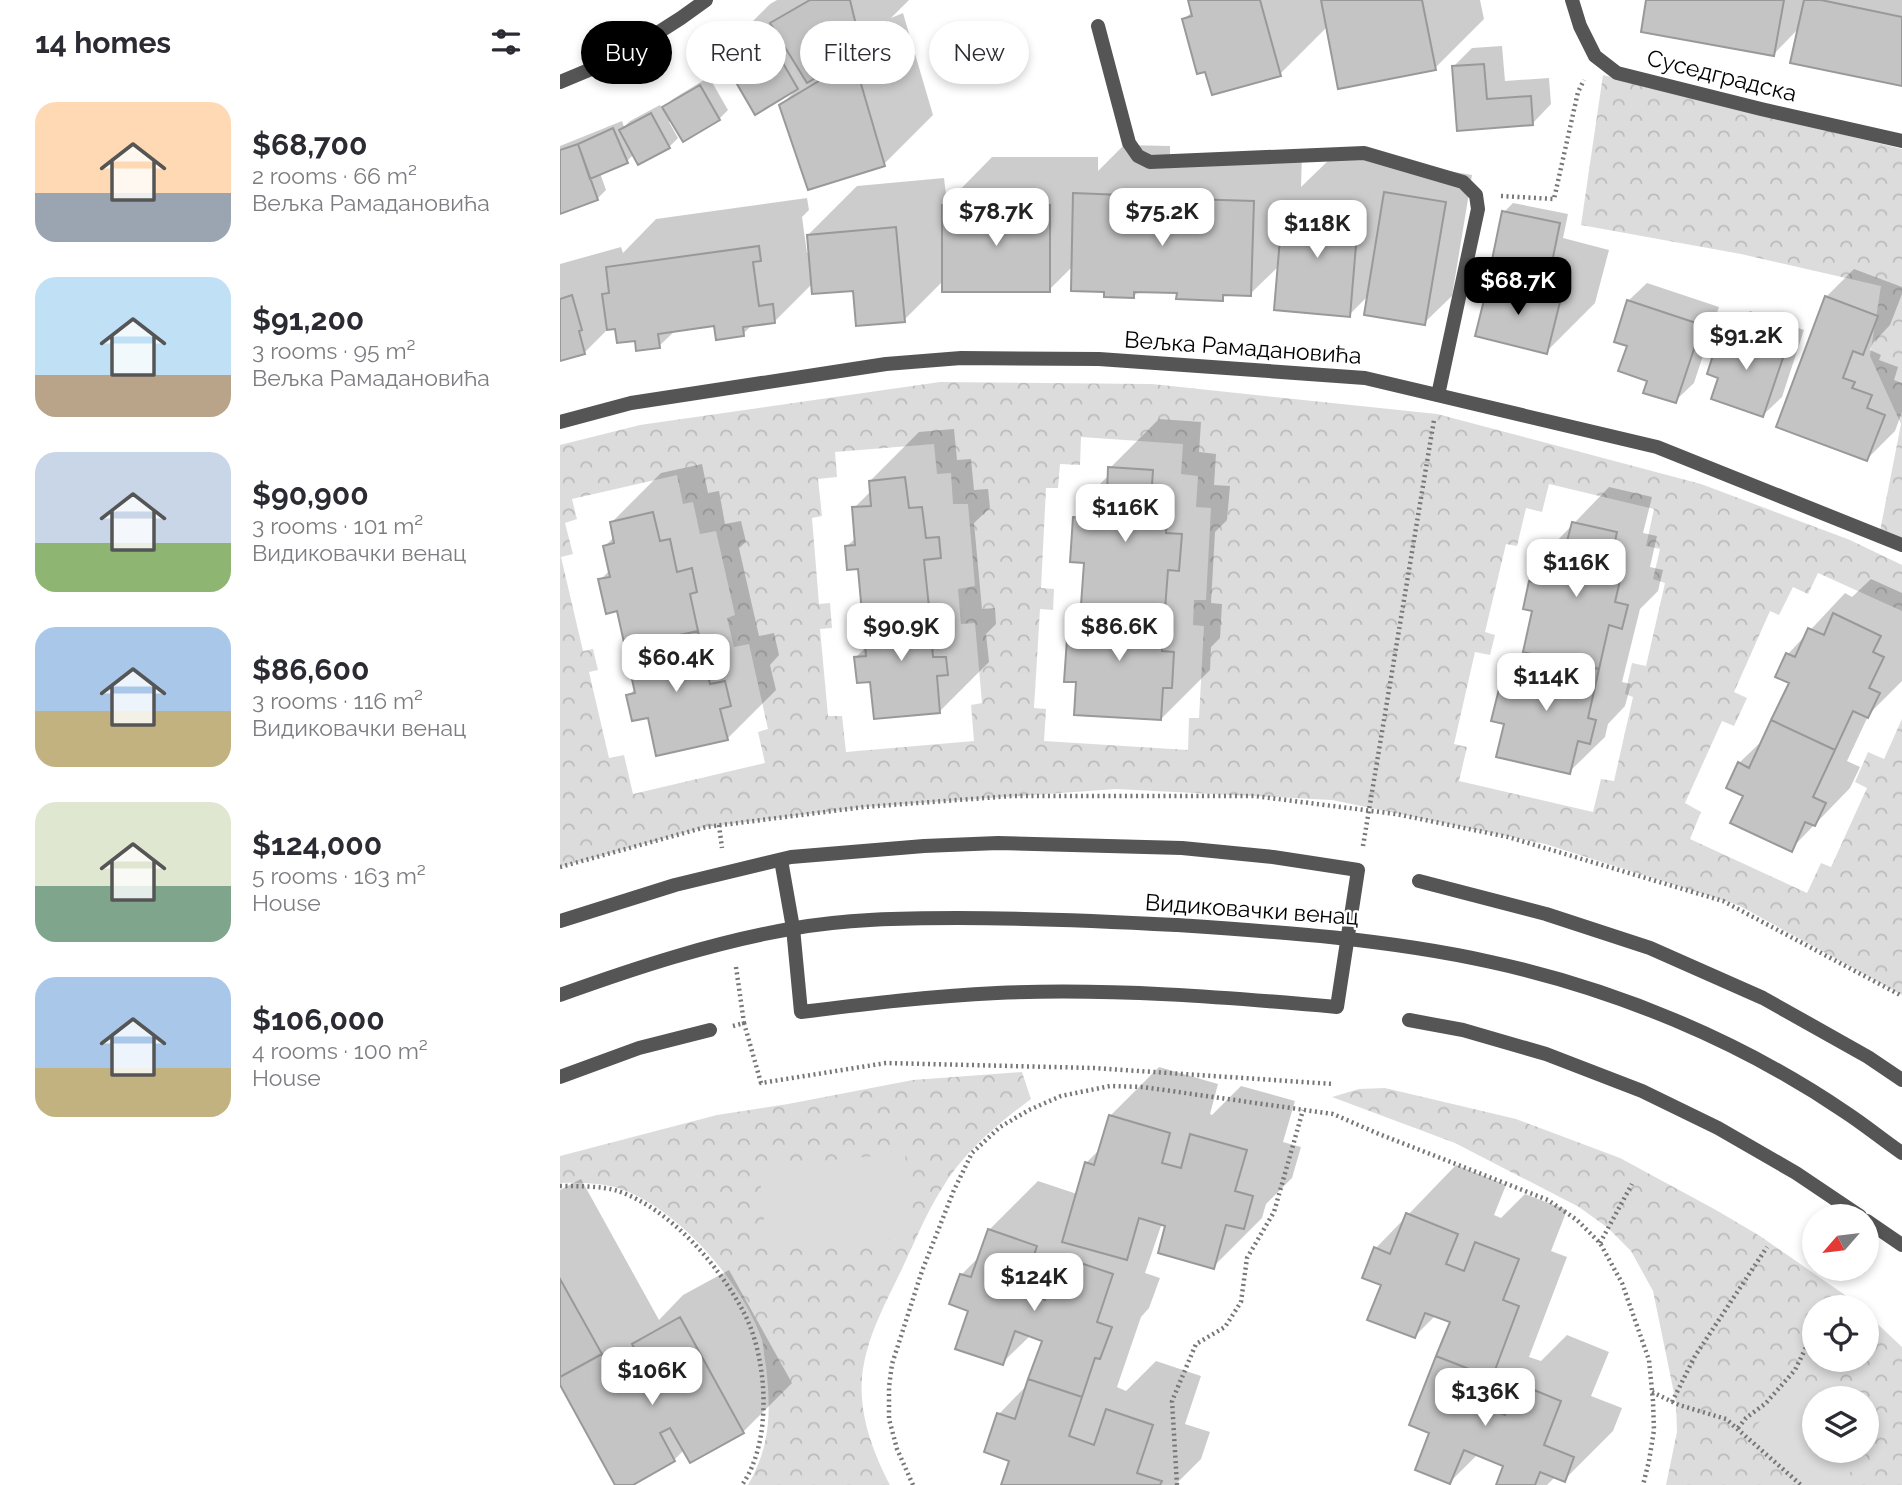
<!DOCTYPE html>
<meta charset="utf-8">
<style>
body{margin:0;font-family:Raleway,sans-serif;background:#f7f7f7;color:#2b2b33;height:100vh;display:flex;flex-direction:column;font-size:26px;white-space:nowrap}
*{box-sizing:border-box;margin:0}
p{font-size:23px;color:#7c7c81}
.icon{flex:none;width:38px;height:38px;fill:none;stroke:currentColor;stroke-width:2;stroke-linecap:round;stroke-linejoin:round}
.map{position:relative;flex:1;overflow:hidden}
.drawer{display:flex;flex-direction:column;background:#fff;width:560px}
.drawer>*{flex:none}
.banner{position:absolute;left:21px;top:21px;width:665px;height:63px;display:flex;gap:14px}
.needle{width:46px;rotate:242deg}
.tools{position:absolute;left:1242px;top:1204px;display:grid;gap:14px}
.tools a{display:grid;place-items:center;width:77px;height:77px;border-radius:50%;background:#fff;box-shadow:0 4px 10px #0003;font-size:35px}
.price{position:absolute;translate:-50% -60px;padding:0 16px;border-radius:14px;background:#fff;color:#222;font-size:23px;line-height:46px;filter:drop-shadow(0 2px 4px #0008)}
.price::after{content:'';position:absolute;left:50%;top:42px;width:21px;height:16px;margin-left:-10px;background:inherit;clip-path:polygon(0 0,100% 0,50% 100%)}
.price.active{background:#000;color:#fff}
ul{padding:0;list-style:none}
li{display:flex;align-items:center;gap:21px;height:175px;padding:0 35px}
li span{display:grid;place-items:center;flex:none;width:196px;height:140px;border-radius:21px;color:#555}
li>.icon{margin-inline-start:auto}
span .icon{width:84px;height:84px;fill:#fffc;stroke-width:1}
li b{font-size:30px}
h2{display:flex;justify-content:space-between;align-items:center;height:84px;padding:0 35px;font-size:30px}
.chip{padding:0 24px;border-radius:32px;background:#fff;box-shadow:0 4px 10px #0003;font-size:24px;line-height:63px}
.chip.active{background:#000;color:#fff}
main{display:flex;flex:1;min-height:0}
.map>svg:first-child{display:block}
.park{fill:url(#park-crowns);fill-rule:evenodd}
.garden{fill:#dcdcdc}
.shadow{fill:#0003}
.building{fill:#c4c4c4;stroke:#999;stroke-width:2}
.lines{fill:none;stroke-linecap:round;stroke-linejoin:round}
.path{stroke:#777;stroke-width:4.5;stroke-dasharray:2 3.5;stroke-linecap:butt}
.service{stroke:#555;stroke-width:14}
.minor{stroke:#555;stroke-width:14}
.labels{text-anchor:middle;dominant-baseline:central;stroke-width:5;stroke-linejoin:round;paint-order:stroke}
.street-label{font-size:23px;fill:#000;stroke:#fff}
</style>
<main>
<section class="drawer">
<h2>14 homes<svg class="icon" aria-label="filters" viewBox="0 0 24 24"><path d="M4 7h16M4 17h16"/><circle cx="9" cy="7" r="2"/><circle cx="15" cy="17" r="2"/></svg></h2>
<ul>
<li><span style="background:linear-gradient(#ffd9b3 65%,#9aa5b1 0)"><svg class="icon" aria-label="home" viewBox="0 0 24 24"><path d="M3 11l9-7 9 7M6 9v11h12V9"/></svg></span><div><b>$68,700</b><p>2 rooms · 66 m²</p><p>Вељка Рамадановића</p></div></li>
<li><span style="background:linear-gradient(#bfe0f5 70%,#b9a48a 0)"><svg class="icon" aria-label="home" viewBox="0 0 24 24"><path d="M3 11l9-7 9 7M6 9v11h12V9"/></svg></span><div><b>$91,200</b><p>3 rooms · 95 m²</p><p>Вељка Рамадановића</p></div></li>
<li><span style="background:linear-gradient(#c9d6e8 65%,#8fb573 0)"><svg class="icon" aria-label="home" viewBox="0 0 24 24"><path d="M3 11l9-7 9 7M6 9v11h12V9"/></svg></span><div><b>$90,900</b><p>3 rooms · 101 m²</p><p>Видиковачки венац</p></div></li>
<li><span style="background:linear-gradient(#a9c7e8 60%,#c2b280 0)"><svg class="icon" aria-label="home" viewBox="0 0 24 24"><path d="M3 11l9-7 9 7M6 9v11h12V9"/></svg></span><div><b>$86,600</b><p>3 rooms · 116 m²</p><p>Видиковачки венац</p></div></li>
<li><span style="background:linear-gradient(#dfe7d0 60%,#7fa58c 0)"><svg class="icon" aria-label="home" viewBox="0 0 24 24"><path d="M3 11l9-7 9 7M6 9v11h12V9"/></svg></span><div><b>$124,000</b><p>5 rooms · 163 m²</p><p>House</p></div></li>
<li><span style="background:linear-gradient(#a9c7e8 65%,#c2b280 0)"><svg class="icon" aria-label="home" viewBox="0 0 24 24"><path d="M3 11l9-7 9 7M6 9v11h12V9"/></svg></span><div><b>$106,000</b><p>4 rooms · 100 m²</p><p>House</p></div></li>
</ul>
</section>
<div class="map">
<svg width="1342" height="1485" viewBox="0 0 1342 1485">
<defs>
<pattern id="park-crowns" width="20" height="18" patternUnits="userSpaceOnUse" patternTransform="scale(1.75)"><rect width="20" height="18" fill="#dcdcdc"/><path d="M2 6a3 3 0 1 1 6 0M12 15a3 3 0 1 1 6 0" fill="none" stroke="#bbb"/></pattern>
</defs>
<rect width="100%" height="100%" fill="#fff"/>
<path class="park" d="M1043,75L1342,149V542L1320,531L1341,424L1310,356L1321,286L1181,254L1021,225Z
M380,382L592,384L877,414L1141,484L1290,540L1342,565V611L1258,573L1248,594L1233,587L1219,615L1210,611L1174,692L1187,698L1174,726L1162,721L1125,803L1141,812L1130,839L1247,893L1261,863L1271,867L1307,788L1295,782L1308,752L1324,759L1342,719V995L1178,905L985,844L772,800L556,789L305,807L146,827L0,867V445L80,425ZM521,437L623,444L621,474L638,476L636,507L651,508L646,600H634L633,625L644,626L639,718H629L628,750L484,741L486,709L474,708L480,609L493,610L494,589L481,588L486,488H498L500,464L520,465ZM374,444L377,474L391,473L393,504H408L415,586L398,589L401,624L415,623L422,703L411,705L414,741L286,752L282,716H268L260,629L272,628L270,603L259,604L252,518L262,516L258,479L277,477L275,452ZM117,475L123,504L133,502L140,534L156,531L175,615L167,618L174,647L189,644L208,729L198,732L205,763L73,794L64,755L49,758L29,672L38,670L33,649L23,651L1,557L13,554L5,523L17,519L12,499ZM989,484L1094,509L1086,546L1100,549L1093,579L1105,583L1086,666L1072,663L1065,694L1073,697L1054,781L1041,779L1033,812L899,781L907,747L894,744L915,652L930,655L935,635L925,632L946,544L957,546L966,508L982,512Z
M462,1072L471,1099C436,1125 403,1153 381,1190C364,1217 352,1249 338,1277C322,1310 306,1340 302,1377C299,1416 313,1452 330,1485H188C211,1446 211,1410 206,1366C204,1358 204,1348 202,1340C183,1283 116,1206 58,1188C43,1183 16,1182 0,1183V1156L157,1115L228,1104L353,1080Z
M825,1088L956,1119L1060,1158L1156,1210L1200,1236L1295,1302L1300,1307H1255V1360H1307V1314L1342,1347V1485H1106L1117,1432L1116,1403L1093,1291L1071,1251L1048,1228L1019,1207L895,1143L772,1097L799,1089ZM1255,1398H1307V1451H1255Z"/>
<path class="garden" d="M345,1153L353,1237L207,1251L199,1167Z
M1237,1379L1258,1398H1255V1451H1307V1442L1313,1447L1279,1485H1256L1193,1429Z"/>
<path class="shadow" d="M217,0H349L331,18L343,13L373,115L324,164L221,105L236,90L161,53L210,4Z
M630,0H920L924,19L875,68L768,26L720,74L646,70L624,19L633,11Z
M1088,0H1342V84L1239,28L1214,54Z
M942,46L945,81L989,78L991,104L973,123L898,129L893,67L912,48Z
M149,77L168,110L159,119L123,140L112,121L109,122L118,138L109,147L74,154L67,161L40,173L46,190L37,199L0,212V146L62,121L64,127L70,121L100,105L102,109L113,99Z
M564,145L610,146V155L742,153L741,187L774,155L847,161L846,173L854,165L912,175L892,296L864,323L809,295L789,315L720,265L690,294L667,293L662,299L618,291L580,290L574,296L546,290L513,266L489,290L384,280L344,320L295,289L253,283L215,321L193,324L183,334L156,324L116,330L99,346L76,339L56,327L49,328L24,353L0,359V264L61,247L63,253L96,219L247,198L249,210L242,217L247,253H250L248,235L297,186L384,178L387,203L432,157H538V171Z
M953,203L1008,214L1003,238L1049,250L1035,303L986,352L931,281L950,262L944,212Z
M1294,269L1342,287V294L1330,325L1313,343L1310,350L1321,355L1319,360L1338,367L1334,380L1342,383V412L1335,431L1307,459L1219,426L1266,297Z
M1087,283L1159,307L1134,383L1115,401L1089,380L1069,345L1068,301Z
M1190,311L1244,330L1222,397L1203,415L1160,377L1156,353L1168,341L1172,330Z
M599,419L641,422L639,452L656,454L654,485L670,486L667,520L655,532L651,603L662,604L660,638L651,647L650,670L601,719L518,681L508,640L522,627L526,561L515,518L528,505L529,495L550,474V468Z
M394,429L397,460L411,459L414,490L428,489L430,508L414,523L422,609L435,608L436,624L426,634L429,662L380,711L312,680L296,657L307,646L300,567L287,546L297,537L294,508L311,491L310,481L359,432Z
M142,464L148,493L159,491L165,524L181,521L186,542L179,548L199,636L214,633L219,655L210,665L216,690L167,739L89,715L68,696L76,688L58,609L40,580L50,570L45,546L55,536L52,522L101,473Z
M1049,487L1092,497L1083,533L1097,536L1090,567L1103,570L1098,591L1080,609L1062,682L1071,684L1065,706L1048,724L1045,737L1009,772L946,723L940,690L961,670L975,610L970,582L986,567L991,547Z
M1311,579L1342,593V681L1309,714L1287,761L1300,767L1290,788L1231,849L1185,795L1179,763L1205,738L1231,682L1218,676L1228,654L1285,593L1292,597Z
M599,1067L658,1084L650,1114L652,1115L681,1086L735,1101L723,1142L741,1147L732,1178L706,1204L702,1218L653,1267L608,1225L602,1223L585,1273L600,1278L589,1308L581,1317L557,1387L566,1391L596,1361L641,1376L625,1424L650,1432L641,1459L615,1485H443L451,1460L439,1414L469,1383L484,1340L471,1335L442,1363L410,1309L401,1275L421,1255L429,1230L478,1181L517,1194L526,1163L541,1148L550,1116Z
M896,1165L946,1185L934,1215L941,1218L965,1194L1007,1210L991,1251L1007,1257L969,1357L981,1361L1007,1335L1049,1352L1031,1396L1062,1408L1053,1431L1004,1480L996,1476L987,1485H938L946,1465L918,1454L890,1482L871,1432L892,1321L876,1315L855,1336L823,1284L816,1248Z
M21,1179L99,1320L123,1295L169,1270L232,1383L183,1432L124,1450L114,1460L69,1485H57L0,1382V1190Z"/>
<path class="building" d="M250,0H290L302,50L247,83L210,23Z
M628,0H700L721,76L652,95L645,72L637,74L622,19L632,16Z
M761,0H862L876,70L778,89Z
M1086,0H1224L1214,56L1081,32Z
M1244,0H1261L1342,17V86L1230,63Z
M202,27L238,89L195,115L159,53Z
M294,60L325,166L248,190L219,105Z
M924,64L927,99L971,96L973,125L897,131L892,66Z
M140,85L160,120L123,142L102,107Z
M91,113L110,148L78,165L59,130Z
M53,128L68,163L30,179L18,144Z
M18,144L38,200L0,214V150Z
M824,192L886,202L865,325L804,315Z
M513,193L562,195V204L630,206V199L694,201L691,296L663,295V301L616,299L617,293L574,292V298L544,297V292L511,291Z
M723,203L799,209L790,317L714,310Z
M382,205H490V292H382Z
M942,211L1000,223L990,272L932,260Z
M336,227L345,322L296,326L293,291L252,294L247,235Z
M199,246L201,261L193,262L199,306L213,304L215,323L183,327L184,336L156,340L154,326L98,334L100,348L76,351L75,341L57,343L55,329L47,330L42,294L49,293L46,267Z
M929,280L1001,298L987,354L915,336Z
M12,295L22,330L19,331L25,354L0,361V299Z
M1265,296L1318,316L1303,355L1293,351L1283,378L1295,382L1292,388L1312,395L1307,408L1325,415L1307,461L1216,427Z
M1067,300L1142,325L1116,403L1083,393L1087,381L1058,371L1067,346L1054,342Z
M1170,329L1226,349L1203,417L1151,399L1158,378L1147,374L1154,352L1161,354Z
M548,467L593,470L591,501L608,502L606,533L622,534L619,571L608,570L605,610L521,605L524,563L510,562L513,517L526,518L527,494L547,495Z
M345,477L349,508L362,507L366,538L379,537L381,558L364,560L369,607L302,613L298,569L287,570L285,546L295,545L292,507L311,506L309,481Z
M93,512L100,541L110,539L117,572L132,568L137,592L130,594L138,631L65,647L57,611L46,614L38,579L50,577L43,546L54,543L50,522Z
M1012,522L1057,532L1049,569L1062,572L1055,602L1068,605L1062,629L1049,625L1039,669L963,652L972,611L963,609L969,581L980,584L989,546L1005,549Z
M521,605L605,610L602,651L614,652L612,688H603L601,720L514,715L516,682H504L507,639L519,640Z
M369,607L373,657H386L388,675L377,676L380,713L314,719L310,682L297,683L294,657L306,656L302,613Z
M1273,613L1321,636L1313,652L1324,657L1309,688L1320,693L1308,718L1293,711L1275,750L1211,720L1229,683L1215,677L1226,653L1235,657L1248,628L1264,635Z
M138,631L150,684L165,681L171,706L160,709L168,740L96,756L88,718L72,721L66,695L75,693L65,647Z
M963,652L1039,669L1028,718L1036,720L1030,744L1018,741L1010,774L936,757L944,724L931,721L939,689L954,693Z
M1211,720L1275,750L1253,797L1266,803L1255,826L1245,822L1232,852L1170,823L1183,796L1166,788L1178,762L1189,768Z
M549,1115L610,1133L602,1163L621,1168L630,1134L687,1150L675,1191L693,1196L684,1229L666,1225L654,1269L598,1253L605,1226L579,1218L567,1260L502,1242L525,1162L534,1165Z
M846,1213L898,1234L886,1264L904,1271L915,1242L959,1259L943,1300L959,1306L932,1378L876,1356L890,1322L865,1313L855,1338L807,1320L821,1285L802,1278L814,1247L830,1254Z
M428,1229L477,1246L462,1291L485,1300L500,1256L553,1274L537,1322L552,1327L540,1359L535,1358L522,1397L468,1379L482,1341L455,1331L443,1365L395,1349L408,1311L389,1304L400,1274L411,1277Z
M0,1279L42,1354L0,1377Z
M120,1317L184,1433L130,1463L110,1428L100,1433L115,1461L73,1485H55L0,1385V1377L42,1354L61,1389L88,1374L72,1344Z
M876,1356L932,1378L921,1406L945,1415L957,1383L1001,1401L984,1445L1014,1457L1005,1482L980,1472L975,1485H936L943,1466L904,1450L890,1484L855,1470L869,1433L849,1425Z
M468,1379L522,1397L509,1436L534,1445L546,1409L593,1425L577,1473L602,1481L600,1485H441L449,1461L424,1452L437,1413L455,1419Z"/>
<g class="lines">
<path class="path" d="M941,196L994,199L1018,92L1024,80
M159,825L162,848
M803,846L874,420
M0,867L146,827L304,807L452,796H694L836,814L948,837L1163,901L1342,996
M184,1023L201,1083L326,1063L534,1068L773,1084
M173,1026L184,1023L176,967
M0,1186C16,1186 43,1186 58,1191C110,1209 158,1264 183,1311C208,1357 213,1441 182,1485
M1040,1243L1072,1184
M1276,1307L1283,1299
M1092,1392L1119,1405L1166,1419L1241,1485
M1112,1402L1135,1356L1207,1247
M1178,1428L1186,1418L1206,1403L1235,1370L1249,1341L1255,1334
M353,1485L337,1449L329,1419V1387L332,1364L362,1271L394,1190L412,1153L440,1127L469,1110L501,1096L550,1086L583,1087L773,1114L819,1134L988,1200L1017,1220L1040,1243L1062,1283L1089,1360L1093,1401L1094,1430L1089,1461L1083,1485
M617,1485L612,1401L636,1344L665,1327L681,1302L687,1258L714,1212L743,1110"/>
<path class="service" d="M1012,0L1020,26L1035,56L1057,73L1201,109L1342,141
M538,26L569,143L578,156L590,162L804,153L903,182L916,195L918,209L878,395
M859,881L986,914L1090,948L1203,998L1308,1057L1342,1080
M0,921L115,885L231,857L364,846L438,843L622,848L713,857L798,870L777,1007C666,997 548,988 437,993C371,996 306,1004 241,1012L233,928L221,860
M849,1020L903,1030L986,1054L1082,1091L1158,1128L1236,1173L1300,1216
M0,1077L79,1048L150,1030
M1307,1221L1342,1245"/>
<path class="minor" d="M0,82L60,57L121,18L146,0
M0,422L71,403L326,364L401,358L539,359L805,378L1097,447L1342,545
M0,995C75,968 151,943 230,929C284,919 343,918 398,918C471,918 543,921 616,925C721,932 827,939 931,962C1055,989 1179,1040 1285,1112C1305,1125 1323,1140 1342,1153"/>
</g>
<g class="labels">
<g class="street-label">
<text transform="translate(1162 75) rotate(14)">Суседградска</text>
<text transform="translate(683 347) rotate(4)">Вељка Рамадановића</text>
<text transform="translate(692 909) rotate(4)">Видиковачки венац</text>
</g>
</g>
</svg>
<div class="tools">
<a><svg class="needle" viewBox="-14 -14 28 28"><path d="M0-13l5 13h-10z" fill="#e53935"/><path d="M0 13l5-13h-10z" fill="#7c7c81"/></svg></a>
<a><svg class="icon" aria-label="locate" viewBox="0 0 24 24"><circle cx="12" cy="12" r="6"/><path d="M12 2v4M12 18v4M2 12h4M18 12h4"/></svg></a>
<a><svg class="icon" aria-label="layers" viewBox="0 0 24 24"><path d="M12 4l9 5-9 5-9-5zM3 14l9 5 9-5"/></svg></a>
</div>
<b class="price" style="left:436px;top:248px">$78.7K</b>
<b class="price" style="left:602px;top:248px">$75.2K</b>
<b class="price" style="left:757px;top:260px">$118K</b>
<b class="price active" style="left:958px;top:317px">$68.7K</b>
<b class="price" style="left:1186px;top:372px">$91.2K</b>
<b class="price" style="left:565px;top:544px">$116K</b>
<b class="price" style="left:1016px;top:599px">$116K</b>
<b class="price" style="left:341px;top:663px">$90.9K</b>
<b class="price" style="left:559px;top:663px">$86.6K</b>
<b class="price" style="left:116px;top:694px">$60.4K</b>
<b class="price" style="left:986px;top:713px">$114K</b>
<b class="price" style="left:474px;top:1313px">$124K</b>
<b class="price" style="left:92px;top:1407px">$106K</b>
<b class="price" style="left:925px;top:1428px">$136K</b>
<div class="banner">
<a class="chip active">Buy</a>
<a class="chip">Rent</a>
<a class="chip">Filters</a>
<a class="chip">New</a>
</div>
</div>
</main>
